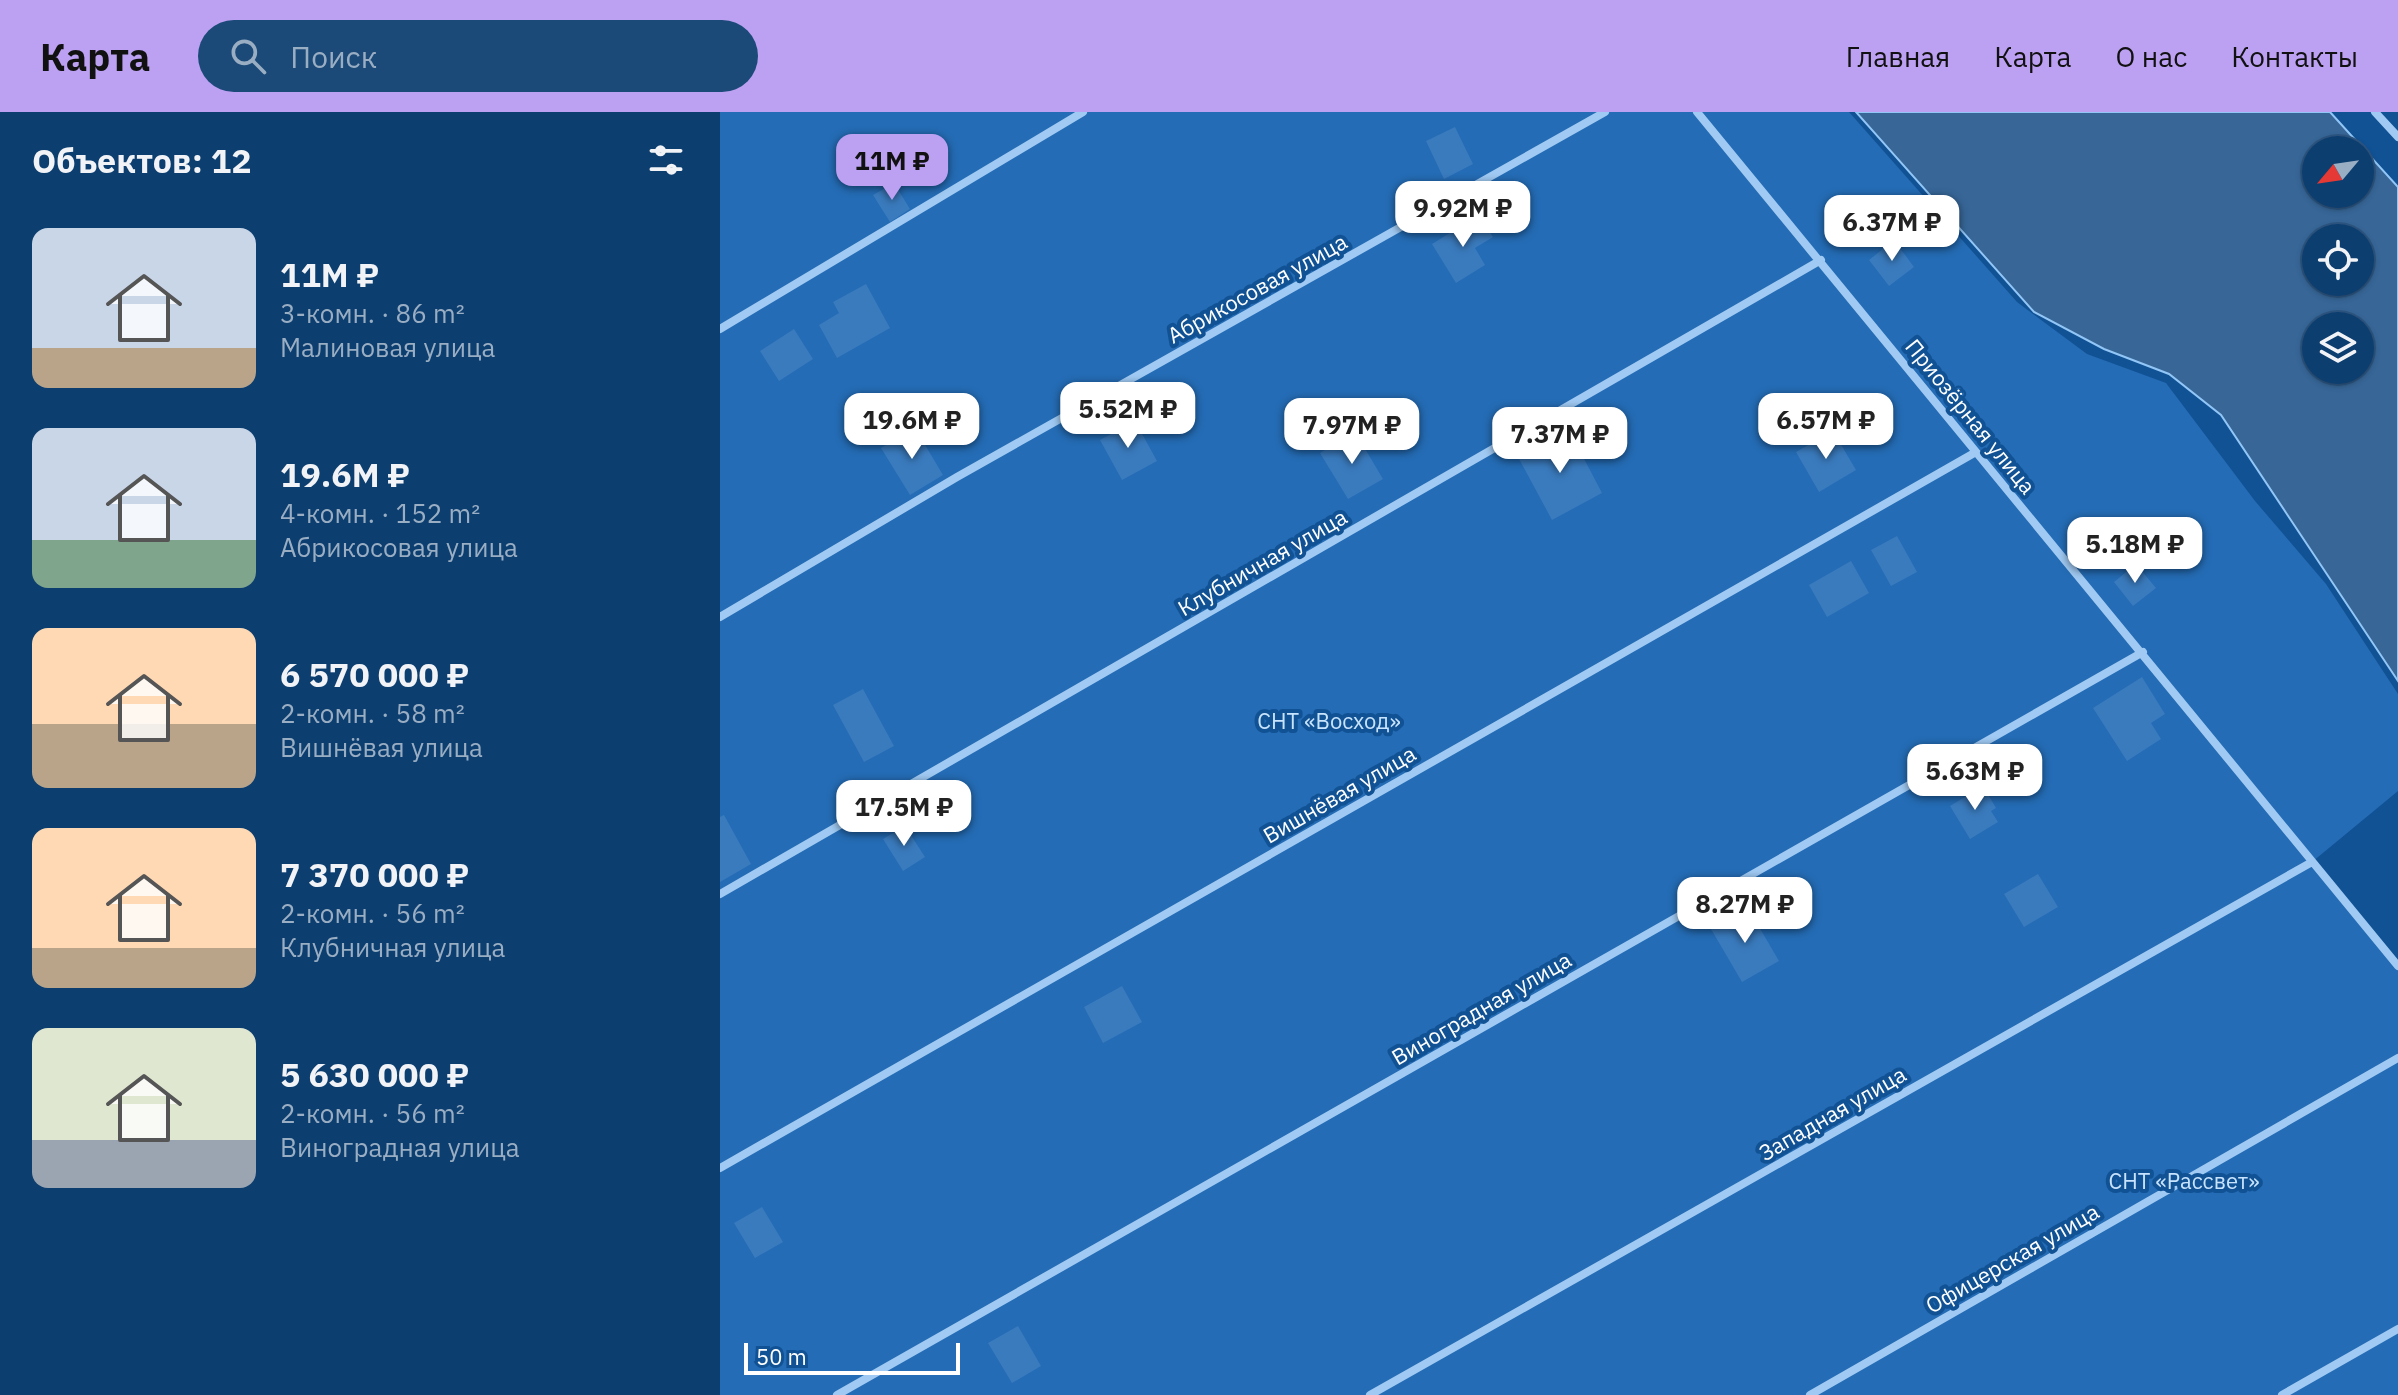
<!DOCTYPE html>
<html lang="ru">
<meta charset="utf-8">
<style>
body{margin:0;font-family:"IBM Plex Sans",sans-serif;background:#1b4978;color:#f1f3f6;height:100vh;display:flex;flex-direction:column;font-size:30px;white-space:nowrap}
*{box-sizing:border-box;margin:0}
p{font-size:26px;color:#9aaec3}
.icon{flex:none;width:44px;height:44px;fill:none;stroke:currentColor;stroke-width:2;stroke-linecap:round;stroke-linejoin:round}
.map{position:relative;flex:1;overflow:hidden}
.details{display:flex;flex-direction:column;background:#0d3e70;width:720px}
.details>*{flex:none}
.needle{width:52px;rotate:241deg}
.buttons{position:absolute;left:1582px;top:24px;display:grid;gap:16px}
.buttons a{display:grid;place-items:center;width:72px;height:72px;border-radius:50%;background:#0d3e70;box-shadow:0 2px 6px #0004,0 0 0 2px #2d5783;font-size:40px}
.scale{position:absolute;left:24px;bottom:20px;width:216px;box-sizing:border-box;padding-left:8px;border:4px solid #fff;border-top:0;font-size:22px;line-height:28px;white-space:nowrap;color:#fff;-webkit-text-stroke:6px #115295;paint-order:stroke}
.price{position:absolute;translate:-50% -68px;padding:0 18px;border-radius:16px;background:#fff;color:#222;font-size:26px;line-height:52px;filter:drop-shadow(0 2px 4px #0008)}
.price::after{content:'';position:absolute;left:50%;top:48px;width:24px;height:18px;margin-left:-12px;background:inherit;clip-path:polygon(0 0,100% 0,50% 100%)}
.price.selected{background:#bca0f2;color:#111}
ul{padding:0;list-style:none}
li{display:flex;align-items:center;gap:24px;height:200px;padding:0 32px}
li span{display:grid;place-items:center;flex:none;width:224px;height:160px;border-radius:16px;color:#555}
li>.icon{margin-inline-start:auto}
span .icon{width:96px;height:96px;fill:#fffc;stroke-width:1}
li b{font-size:34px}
h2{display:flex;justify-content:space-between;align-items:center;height:96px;padding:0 32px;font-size:34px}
header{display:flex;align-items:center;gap:48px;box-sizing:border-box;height:112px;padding:0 40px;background:#bca0f2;color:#111}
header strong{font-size:38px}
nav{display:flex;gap:44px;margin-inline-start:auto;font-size:28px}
.search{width:560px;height:72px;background:#1b4978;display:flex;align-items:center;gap:20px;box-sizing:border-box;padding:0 28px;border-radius:44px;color:#9aaec3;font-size:30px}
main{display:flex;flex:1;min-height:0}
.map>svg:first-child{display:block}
.green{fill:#246cb5}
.water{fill:#376697;stroke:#91c6f7;stroke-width:2;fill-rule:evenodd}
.building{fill:#3a7bbe}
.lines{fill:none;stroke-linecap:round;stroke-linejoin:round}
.street{stroke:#a0caf3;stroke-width:8}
.labels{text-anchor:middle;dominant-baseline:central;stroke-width:8;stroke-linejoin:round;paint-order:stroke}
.street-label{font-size:22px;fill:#fff;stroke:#115295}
.park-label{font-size:22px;fill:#c8e3fd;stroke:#115295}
</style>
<header>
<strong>Карта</strong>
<div class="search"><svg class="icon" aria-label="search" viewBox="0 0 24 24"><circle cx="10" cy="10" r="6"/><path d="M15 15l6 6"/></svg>Поиск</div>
<nav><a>Главная</a><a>Карта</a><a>О нас</a><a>Контакты</a></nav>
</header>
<main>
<section class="details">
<h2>Объектов: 12<svg class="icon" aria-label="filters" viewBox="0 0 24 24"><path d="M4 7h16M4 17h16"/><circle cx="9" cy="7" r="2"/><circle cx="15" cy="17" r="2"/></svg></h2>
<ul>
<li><span style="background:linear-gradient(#c9d6e8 75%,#b9a48a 0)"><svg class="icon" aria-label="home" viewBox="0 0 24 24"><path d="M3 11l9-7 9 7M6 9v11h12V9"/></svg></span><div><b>11M ₽</b><p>3-комн. · 86 m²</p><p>Малиновая улица</p></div></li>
<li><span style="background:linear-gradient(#c9d6e8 70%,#7fa58c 0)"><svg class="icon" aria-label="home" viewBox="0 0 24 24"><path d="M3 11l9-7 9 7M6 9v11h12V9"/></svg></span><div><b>19.6M ₽</b><p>4-комн. · 152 m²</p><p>Абрикосовая улица</p></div></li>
<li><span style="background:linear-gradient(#ffd9b3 60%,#b9a48a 0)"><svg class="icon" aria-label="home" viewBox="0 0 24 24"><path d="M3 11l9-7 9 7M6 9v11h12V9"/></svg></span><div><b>6 570 000 ₽</b><p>2-комн. · 58 m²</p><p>Вишнёвая улица</p></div></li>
<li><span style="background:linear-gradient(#ffd9b3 75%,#b9a48a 0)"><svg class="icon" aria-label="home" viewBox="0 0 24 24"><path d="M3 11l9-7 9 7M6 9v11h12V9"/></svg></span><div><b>7 370 000 ₽</b><p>2-комн. · 56 m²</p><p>Клубничная улица</p></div></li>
<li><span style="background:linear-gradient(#dfe7d0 70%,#9aa5b1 0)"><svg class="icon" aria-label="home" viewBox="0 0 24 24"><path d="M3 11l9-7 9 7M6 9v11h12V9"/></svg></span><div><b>5 630 000 ₽</b><p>2-комн. · 56 m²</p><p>Виноградная улица</p></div></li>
</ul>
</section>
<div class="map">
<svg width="1678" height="1283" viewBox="0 0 1678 1283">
<rect width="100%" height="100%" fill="#115295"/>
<path class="green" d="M0,0H1129L1297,190L1367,242L1446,271L1535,389L1606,472L1678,582V679L1592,750L1678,854V1283H0Z"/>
<path class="water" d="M1136,0H1610L1678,75V569L1501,303L1449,262L1384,237L1314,200ZM1596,38H1640V82H1596ZM1596,126H1640V170H1596ZM1596,214H1640V258H1596Z"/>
<path class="building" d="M735,15L753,52L724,67L706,29Z
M174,71L190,97L170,110L153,83Z
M759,103L773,125L755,136L765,153L736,171L712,132Z
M1174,128L1194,155L1169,174L1149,148Z
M146,172L170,216L117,246L99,213L119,201L113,190Z
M74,217L93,247L59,269L40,239Z
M415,309L437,349L402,368L380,328Z
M195,316L223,363L190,383L161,336Z
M849,318L882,381L832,408L798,345Z
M1113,319L1136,358L1099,380L1076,340Z
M635,320L663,367L628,387L600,341Z
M1177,424L1197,460L1171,474L1151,438Z
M1131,449L1149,481L1107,505L1089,473Z
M1416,452L1436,476L1413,494L1394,470Z
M1422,565L1445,602L1431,611L1441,627L1407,649L1373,596Z
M143,577L174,634L144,650L113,593Z
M1263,674L1276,696L1271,699L1278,710L1250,727L1230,694Z
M4,703L31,752L0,770V705Z
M185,714L205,745L183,759L163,727Z
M1318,762L1338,795L1304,815L1284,782Z
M1028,796L1059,849L1022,870L991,817Z
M402,874L422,910L383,931L364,895Z
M42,1095L63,1130L35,1146L14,1111Z
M298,1214L321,1254L292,1271L268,1231Z"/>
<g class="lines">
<path class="street" d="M977,0L1678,854
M1655,0L1678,25
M0,217L363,0
M0,505L237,365L885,0
M0,782L1101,148
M0,1056L1256,340
M117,1283L1423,540
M650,1283L1592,750
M1090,1283L1678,946
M1562,1283L1678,1217"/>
</g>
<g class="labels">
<g class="street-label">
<text transform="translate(537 176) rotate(-29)">Абрикосовая улица</text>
<text transform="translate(1251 304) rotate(51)">Приозёрная улица</text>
<text transform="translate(542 450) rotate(-30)">Клубничная улица</text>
<text transform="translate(619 682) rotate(-30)">Вишнёвая улица</text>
<text transform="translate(761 896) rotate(-30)">Виноградная улица</text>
<text transform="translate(1112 1001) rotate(-30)">Западная улица</text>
<text transform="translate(1292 1146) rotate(-30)">Офицерская улица</text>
</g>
<g class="park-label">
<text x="609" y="608">СНТ «Восход»</text>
<text x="1464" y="1068">СНТ «Рассвет»</text>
</g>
</g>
</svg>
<div class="buttons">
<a><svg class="needle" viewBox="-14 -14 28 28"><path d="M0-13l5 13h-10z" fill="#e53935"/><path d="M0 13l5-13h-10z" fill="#9aaec3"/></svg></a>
<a><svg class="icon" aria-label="locate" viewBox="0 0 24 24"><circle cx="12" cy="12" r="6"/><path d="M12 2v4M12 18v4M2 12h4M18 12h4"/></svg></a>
<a><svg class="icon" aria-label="layers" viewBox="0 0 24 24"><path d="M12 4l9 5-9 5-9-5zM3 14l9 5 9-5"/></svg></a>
</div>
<div class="scale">50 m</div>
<b class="price selected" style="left:172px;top:90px">11M ₽</b>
<b class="price" style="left:743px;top:137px">9.92M ₽</b>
<b class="price" style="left:1172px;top:151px">6.37M ₽</b>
<b class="price" style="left:408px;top:338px">5.52M ₽</b>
<b class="price" style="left:192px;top:349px">19.6M ₽</b>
<b class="price" style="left:1106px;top:349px">6.57M ₽</b>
<b class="price" style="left:632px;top:354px">7.97M ₽</b>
<b class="price" style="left:840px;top:363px">7.37M ₽</b>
<b class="price" style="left:1415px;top:473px">5.18M ₽</b>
<b class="price" style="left:1255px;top:700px">5.63M ₽</b>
<b class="price" style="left:184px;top:736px">17.5M ₽</b>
<b class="price" style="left:1025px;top:833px">8.27M ₽</b>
</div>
</main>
